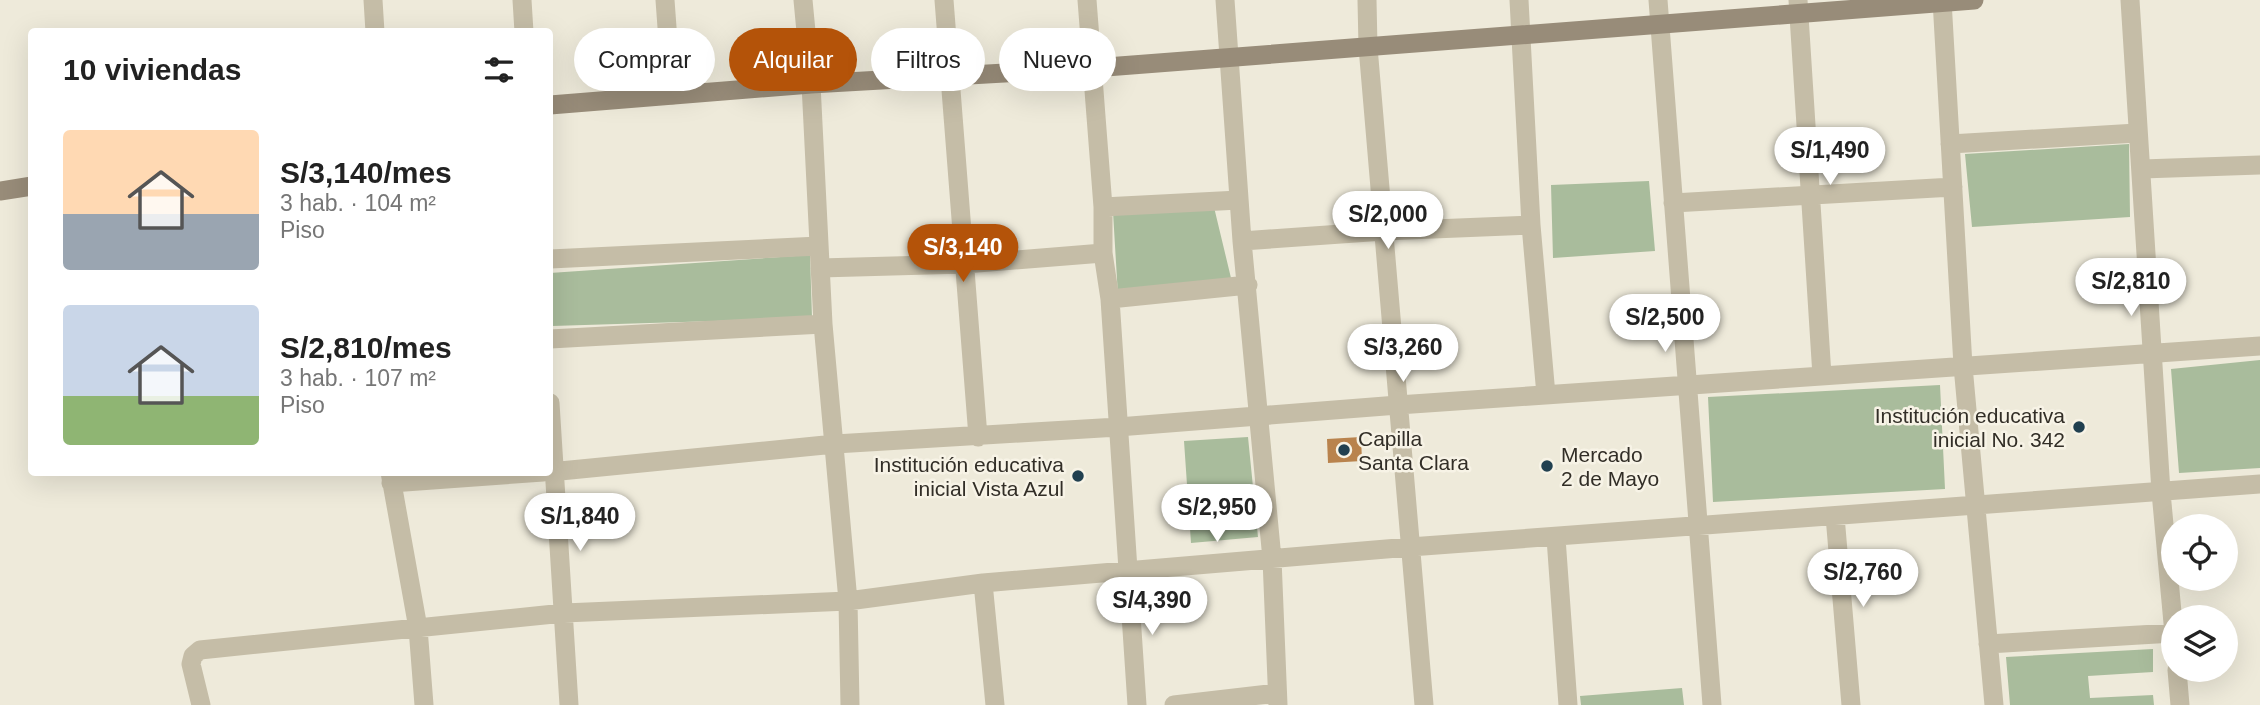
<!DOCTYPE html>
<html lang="es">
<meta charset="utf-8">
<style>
body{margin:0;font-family:Arial,sans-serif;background:#f2f2f2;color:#222;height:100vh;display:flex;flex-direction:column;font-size:26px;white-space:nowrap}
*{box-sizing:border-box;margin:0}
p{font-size:23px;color:#767676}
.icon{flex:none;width:38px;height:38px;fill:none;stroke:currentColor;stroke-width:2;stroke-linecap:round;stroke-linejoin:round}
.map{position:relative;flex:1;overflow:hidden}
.side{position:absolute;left:28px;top:28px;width:525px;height:448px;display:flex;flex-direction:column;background:#fff;border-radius:7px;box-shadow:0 7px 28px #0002}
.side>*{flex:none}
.banner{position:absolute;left:574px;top:28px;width:665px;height:63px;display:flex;gap:14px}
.controls{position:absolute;left:2161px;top:514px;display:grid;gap:14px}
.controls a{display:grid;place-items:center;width:77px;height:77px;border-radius:50%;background:#fff;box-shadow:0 7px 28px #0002;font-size:35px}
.price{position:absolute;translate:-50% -60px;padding:0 16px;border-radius:24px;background:#fff;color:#222;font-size:23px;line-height:46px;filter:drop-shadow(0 2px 4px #0008)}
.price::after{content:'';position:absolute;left:50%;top:42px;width:21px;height:16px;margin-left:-10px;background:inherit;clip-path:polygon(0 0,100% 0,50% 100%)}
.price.on{background:#b45309;color:#fff}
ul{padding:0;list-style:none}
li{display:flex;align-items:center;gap:21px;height:175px;padding:0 35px}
li span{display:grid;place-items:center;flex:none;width:196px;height:140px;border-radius:7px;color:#555}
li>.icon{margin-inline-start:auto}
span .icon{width:84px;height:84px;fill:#fffc;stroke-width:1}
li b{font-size:30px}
h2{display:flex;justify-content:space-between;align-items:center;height:84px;padding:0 35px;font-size:30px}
.chip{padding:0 24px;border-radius:32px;background:#fff;box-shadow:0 7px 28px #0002;font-size:24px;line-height:63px}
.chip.on{background:#b45309;color:#fff}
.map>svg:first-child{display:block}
.green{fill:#a9bc9c}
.building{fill:#b9834d}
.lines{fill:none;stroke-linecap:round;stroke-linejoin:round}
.minor{stroke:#c5bda7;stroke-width:19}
.secondary{stroke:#988c79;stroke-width:19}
.poi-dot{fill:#214050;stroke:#f7f3e6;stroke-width:2.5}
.labels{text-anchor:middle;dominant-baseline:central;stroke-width:5;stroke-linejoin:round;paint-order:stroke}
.poi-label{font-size:21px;fill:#322e27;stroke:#f7f3e6;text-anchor:end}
</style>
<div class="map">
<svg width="2260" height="705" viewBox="0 0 2260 705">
<rect width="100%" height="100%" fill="#eeeada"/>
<path class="green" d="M2129,144L2130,217L1972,227L1965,154Z
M1649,181L1655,251L1553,258L1551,185Z
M1213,203L1231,278L1118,296L1113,212Z
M810,255L812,318L552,326L550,273Z
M2260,360V468L2179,473L2171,369Z
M1940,385L1945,489L1713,502L1708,397Z
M1248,437L1258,537L1191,543L1184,441Z
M2153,649V672L2088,676L2090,698L2153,695L2154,705H2010L2006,657Z
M1682,688L1684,705H1581L1580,696Z"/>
<path class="building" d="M1361,437L1362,461L1328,463L1327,439Z"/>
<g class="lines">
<path class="minor" d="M373,0L375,32
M522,0L524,32
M665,0L672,95
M803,0L811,84L823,324L848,601L850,705
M944,0L978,437
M1087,0L1103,207V253L1110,299L1137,705
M1225,0L1242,241L1272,559L1278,705
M1367,0L1368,47L1424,705
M1519,0L1531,225L1546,395
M1658,0L1712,705
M1798,0L1822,376
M1942,0L1963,366L1994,705
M2130,0L2161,492L2174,634
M1950,144L2137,133
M2142,169L2260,165
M1673,203L1953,187
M1103,207L1239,200
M1242,241L1384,231L1531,225
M550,259L819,246
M820,268L965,264L1103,253
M1110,299L1248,285
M550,339L823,324
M550,403L569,705
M390,472L418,628L424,705
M550,472L835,444L1118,427L1398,405L2260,346
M391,483L543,472
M1835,516L1851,705
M1556,538L1568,705
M983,583L995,705
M1988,644L2173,633
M2177,670L2180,705
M201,705L191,664L193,656L200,650L564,613L848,601L983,583L1410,547L2260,484
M1174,705L1277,693"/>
<path class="secondary" d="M550,105L811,84L1093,68L1974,0
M0,191L32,186"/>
</g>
<g class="poi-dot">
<circle cx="2079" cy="427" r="7"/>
<circle cx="1344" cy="450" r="7"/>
<circle cx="1547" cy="466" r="7"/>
<circle cx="1078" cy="476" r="7"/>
</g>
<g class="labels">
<g class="poi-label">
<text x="2065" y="415">Institución educativa<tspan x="2065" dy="24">inicial No. 342</tspan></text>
<text x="1358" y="438" text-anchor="start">Capilla<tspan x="1358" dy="24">Santa Clara</tspan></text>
<text x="1561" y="454" text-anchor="start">Mercado<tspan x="1561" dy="24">2 de Mayo</tspan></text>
<text x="1064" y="464">Institución educativa<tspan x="1064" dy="24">inicial Vista Azul</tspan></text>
</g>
</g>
</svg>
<div class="controls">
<a><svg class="icon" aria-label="locate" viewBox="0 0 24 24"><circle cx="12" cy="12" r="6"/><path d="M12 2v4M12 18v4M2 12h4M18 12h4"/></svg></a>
<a><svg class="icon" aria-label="layers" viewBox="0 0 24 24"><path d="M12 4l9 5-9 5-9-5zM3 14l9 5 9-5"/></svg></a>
</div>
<b class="price" style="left:1830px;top:187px">S/1,490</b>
<b class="price" style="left:1388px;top:251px">S/2,000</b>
<b class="price on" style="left:963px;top:284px">S/3,140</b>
<b class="price" style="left:2131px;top:318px">S/2,810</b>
<b class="price" style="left:1665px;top:354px">S/2,500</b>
<b class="price" style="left:1403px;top:384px">S/3,260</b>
<b class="price" style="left:1217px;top:544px">S/2,950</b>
<b class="price" style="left:580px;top:553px">S/1,840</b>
<b class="price" style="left:1863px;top:609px">S/2,760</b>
<b class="price" style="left:1152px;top:637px">S/4,390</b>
<div class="banner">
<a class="chip">Comprar</a>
<a class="chip on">Alquilar</a>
<a class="chip">Filtros</a>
<a class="chip">Nuevo</a>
</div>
<section class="side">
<h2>10 viviendas<svg class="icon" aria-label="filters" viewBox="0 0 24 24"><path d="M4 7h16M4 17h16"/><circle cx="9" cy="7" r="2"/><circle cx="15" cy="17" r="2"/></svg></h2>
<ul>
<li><span style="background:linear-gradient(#ffd9b3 60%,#9aa5b1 0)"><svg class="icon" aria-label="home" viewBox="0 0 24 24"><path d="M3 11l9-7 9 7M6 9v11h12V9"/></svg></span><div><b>S/3,140/mes</b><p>3 hab. · 104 m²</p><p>Piso</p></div></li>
<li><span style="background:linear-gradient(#c9d6e8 65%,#8fb573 0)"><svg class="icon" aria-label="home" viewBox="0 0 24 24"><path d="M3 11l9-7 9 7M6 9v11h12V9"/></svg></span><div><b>S/2,810/mes</b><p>3 hab. · 107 m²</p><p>Piso</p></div></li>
</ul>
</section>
</div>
